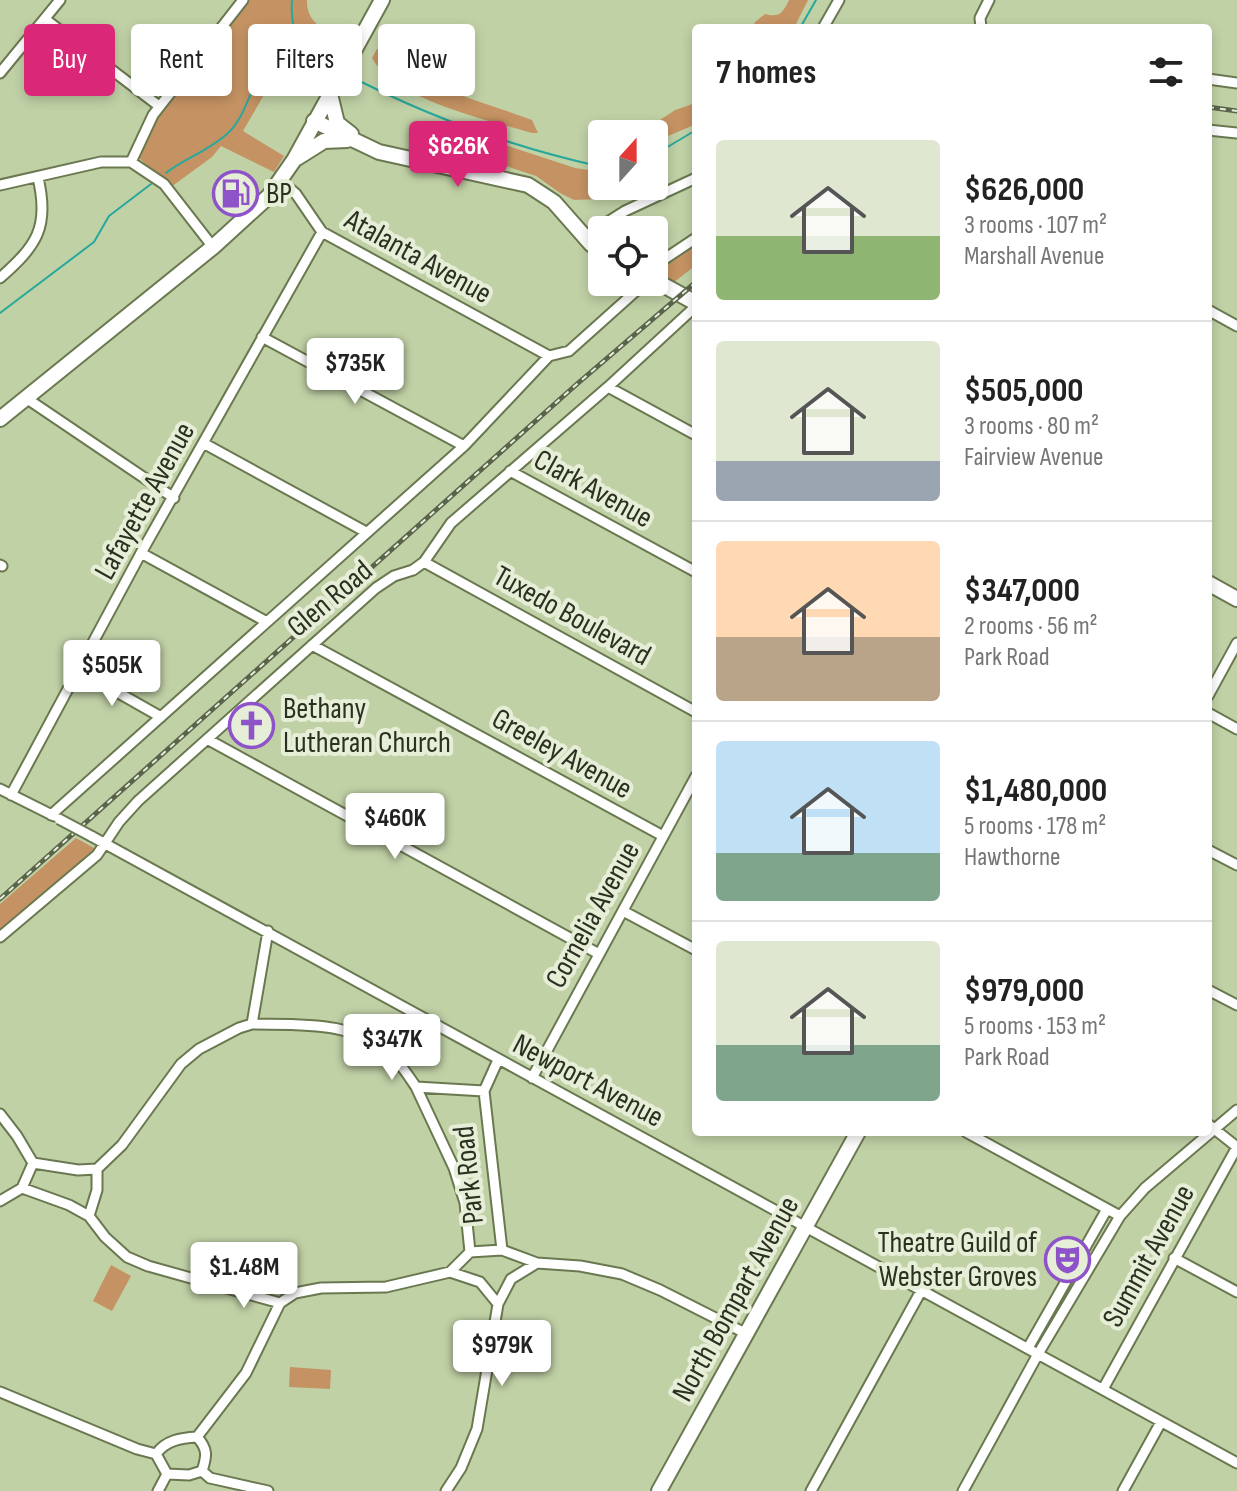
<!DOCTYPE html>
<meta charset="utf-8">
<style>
body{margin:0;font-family:"Sofia Sans Condensed",sans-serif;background:#f6f6f6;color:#222;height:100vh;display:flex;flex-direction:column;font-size:30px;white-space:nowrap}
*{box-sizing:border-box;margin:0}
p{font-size:26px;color:#767676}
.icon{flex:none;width:44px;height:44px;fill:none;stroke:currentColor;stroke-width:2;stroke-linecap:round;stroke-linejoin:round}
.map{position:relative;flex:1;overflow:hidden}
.drawer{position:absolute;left:692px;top:24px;width:520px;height:1112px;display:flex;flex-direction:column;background:#fff;border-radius:8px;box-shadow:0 4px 12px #0003}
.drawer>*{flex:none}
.hud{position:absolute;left:24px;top:24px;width:548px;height:72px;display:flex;gap:16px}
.needle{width:52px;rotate:21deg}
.fabs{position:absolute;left:588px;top:120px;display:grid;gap:16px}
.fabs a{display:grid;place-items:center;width:80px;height:80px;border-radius:8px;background:#fff;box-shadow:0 4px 12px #0003;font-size:40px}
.price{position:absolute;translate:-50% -68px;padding:0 18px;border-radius:8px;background:#fff;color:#222;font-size:26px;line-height:52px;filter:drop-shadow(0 2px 4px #0008)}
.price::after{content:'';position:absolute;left:50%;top:48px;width:24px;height:18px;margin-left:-12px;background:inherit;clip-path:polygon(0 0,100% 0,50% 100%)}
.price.active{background:#db2777;color:#fff}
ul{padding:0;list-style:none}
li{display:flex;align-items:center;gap:24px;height:200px;padding:0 24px}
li+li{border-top:2px solid #e0e0e0}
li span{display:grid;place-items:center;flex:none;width:224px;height:160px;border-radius:8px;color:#555}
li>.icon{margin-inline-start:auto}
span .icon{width:96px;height:96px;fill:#fffc;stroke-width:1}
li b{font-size:34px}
h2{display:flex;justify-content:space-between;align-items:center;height:96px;padding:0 24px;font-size:34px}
.tag{padding:0 28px;border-radius:8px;background:#fff;box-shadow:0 4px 12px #0003;font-size:28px;line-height:72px}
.tag.active{background:#db2777;color:#fff}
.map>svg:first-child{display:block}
.green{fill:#c59363}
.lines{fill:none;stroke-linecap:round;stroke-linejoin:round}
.stream{stroke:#28a89b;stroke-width:2}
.street-casing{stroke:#6a7850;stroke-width:13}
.secondary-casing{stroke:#6a7850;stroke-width:18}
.street{stroke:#fff;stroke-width:9}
.secondary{stroke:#fff;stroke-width:14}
.rail-casing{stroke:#5a644b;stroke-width:5}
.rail{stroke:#e6eed8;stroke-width:2;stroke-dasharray:6;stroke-linecap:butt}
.street-bridge-casing{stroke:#6a7850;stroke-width:13;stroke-linecap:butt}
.street-bridge{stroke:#fff;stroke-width:9}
.labels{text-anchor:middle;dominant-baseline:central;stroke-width:8;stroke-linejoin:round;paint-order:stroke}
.poi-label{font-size:30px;fill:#2a3120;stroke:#e6eed8;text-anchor:start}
.street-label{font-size:30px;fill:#2a3120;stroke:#e6eed8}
</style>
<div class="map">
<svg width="1237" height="1491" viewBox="0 0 1237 1491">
<rect width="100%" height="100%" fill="#c1d1a6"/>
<path class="green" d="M250,0H307C306,24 327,31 345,40L319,84L282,64L243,131L284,156L274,172L221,146L212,157L171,187L138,157L152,123Z
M789,0H808L794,28H753L755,22L765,14C780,18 783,12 789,0Z
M377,49C398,48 409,66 425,77C458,98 496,106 532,120L538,133H532C488,120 395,100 372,58Z
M696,100V123L694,125L654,142V134H639L675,110L690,105Z
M475,135L575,168L602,172V186H629L599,199L574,200L560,193L536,176L479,157Z
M696,244V265L673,283L659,274C663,259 683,252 696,244Z
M76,838L96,849L95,852L0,931V904Z
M111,1265L131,1276L112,1311L93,1301Z
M290,1367L331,1370L330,1389L289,1387Z"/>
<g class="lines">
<path class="stream" d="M292,0C289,40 305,53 337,70
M800,28L816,0
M346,74C428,117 512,147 602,167
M654,155L696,130
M166,173C185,158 211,150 229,132C255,107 254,45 303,50
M0,313L94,242L109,216L151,184"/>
<defs>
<path id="street" d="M45,19L159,106
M823,28L839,0
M981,28L980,18L989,0
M0,73L60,0
M1208,79L1237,83
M1208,130L1237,133
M131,162L153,115L243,0
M281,181L296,194L322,232L549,356
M0,185L101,162H131L164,184L213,247
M584,237L625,211L696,178
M654,266L696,238
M0,278C36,246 50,228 38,178
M1208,310L1237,326
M262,337L464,446
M608,387L696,435
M26,398L174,498
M205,444L366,532
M510,471L696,572
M141,553L267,622
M424,562L696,712
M0,565L2,566
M312,645L663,836
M80,671L161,717
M1208,696L1237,643
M1208,713L1237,729
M207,739L599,954
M0,789L54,816
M11,795L141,553L322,232
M51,815L464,446L549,356L569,351L646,282
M91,836L1237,1463
M1208,850L1237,865
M623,911L696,950
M0,937L97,855L119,822L138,801L376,588L394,576L413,570L424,562L451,523L608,387L696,306
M1208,990L1237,1005
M252,1024C301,1025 355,1020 393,1057C402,1065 409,1077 416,1087L484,1091L498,1060
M532,1078L696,776
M416,1087L454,1168L465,1203L470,1252
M484,1091L502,1250L537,1263L580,1266L622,1274L660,1290L745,1333
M0,1114L17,1136L33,1163L78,1170L97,1169
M1208,1124L1237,1147
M966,1132L1120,1216
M22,1188L69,1205L89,1216L105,1237L127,1257L148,1266L280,1303L295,1293L321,1288L386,1287L450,1272L480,1282L498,1304
M0,1201L22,1188L33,1163
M89,1216L97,1190V1169L122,1145L181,1064L199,1049L239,1028L252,1024L268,931
M470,1252L502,1250
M1174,1258L1237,1292
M450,1272L470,1252
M1028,1348L1107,1209
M1103,1389L1237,1147
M0,1392L137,1449L156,1454
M197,1437L246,1373L280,1303
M156,1454C166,1440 181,1438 197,1437C208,1449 207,1456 202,1471
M156,1454L167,1474
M202,1471L210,1478L268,1491
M167,1474L189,1475L202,1471
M158,1491L167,1474
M446,1491L461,1468L477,1429L498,1304L511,1279L537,1263
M811,1491L921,1291
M963,1491L1038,1354L1120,1216L1145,1188L1237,1110
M1123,1491L1161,1422"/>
<path id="secondary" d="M330,94L337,123L351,134
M314,121L379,152L528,185L554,202L591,244L602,253
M297,158L324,141L347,140
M654,280L696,303
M0,419L213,247L269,196L294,160L382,0
M1208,583L1237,599
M659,1491L858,1132"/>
</defs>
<use href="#street" class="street-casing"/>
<use href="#secondary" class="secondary-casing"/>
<use href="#street" class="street"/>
<use href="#secondary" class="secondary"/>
<defs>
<path id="rail" d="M1208,107L1237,111
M0,899L577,384L696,282"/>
</defs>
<use href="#rail" class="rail-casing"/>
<use href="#rail" class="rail"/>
<defs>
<path id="street-bridge" d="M59,819L91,836"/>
</defs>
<use href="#street-bridge" class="street-bridge-casing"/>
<use href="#street-bridge" class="street-bridge"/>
</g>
<defs>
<symbol id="fuel-ring" viewBox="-11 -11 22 22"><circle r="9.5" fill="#e6eed8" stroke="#8f53c9" stroke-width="1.5"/><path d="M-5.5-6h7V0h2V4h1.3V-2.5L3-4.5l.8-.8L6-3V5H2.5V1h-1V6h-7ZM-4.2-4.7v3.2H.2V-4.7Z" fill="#8f53c9"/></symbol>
<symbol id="church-ring" viewBox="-11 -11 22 22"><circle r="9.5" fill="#e6eed8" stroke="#8f53c9" stroke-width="1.5"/><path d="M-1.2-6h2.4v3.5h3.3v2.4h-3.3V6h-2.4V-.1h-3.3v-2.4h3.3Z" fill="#8f53c9"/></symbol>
<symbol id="theatre-ring" viewBox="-11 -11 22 22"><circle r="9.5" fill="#e6eed8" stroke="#8f53c9" stroke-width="1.5"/><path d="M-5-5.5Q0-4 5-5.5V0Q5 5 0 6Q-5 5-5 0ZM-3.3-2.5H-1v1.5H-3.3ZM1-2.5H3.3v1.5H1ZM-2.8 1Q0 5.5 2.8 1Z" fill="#8f53c9"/></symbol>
</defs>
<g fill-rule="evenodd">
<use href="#fuel-ring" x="210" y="168" width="51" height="51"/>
<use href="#church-ring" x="226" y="700" width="51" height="51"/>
<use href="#theatre-ring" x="1042" y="1234" width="51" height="51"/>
</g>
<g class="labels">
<g class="poi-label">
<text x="266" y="194">BP</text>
<text x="283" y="709">Bethany<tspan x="283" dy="34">Lutheran Church</tspan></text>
<text x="1037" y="1243" text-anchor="end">Theatre Guild of<tspan x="1037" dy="34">Webster Groves</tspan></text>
</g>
<g class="street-label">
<text transform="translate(418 257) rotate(29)">Atalanta Avenue</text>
<text transform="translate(593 489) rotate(29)">Clark Avenue</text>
<text transform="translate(145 501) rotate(-61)">Lafayette Avenue</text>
<text transform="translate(330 599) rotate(-40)">Glen Road</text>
<text transform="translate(572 616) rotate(29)">Tuxedo Boulevard</text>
<text transform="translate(562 754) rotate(29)">Greeley Avenue</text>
<text transform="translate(593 915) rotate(-61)">Cornelia Avenue</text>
<text transform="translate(588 1081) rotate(28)">Newport Avenue</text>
<text transform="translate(469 1175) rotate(-96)">Park Road</text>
<text transform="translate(1149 1256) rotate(-61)">Summit Avenue</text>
<text transform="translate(736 1299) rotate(-61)">North Bompart Avenue</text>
</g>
</g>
</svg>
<div class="fabs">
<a><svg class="needle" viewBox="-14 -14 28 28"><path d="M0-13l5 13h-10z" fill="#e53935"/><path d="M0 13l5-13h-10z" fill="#767676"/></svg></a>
<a><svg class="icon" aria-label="locate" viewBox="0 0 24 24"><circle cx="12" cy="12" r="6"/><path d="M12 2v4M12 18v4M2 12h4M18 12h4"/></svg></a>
</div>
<b class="price active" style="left:458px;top:189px">$626K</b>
<b class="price" style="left:355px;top:406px">$735K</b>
<b class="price" style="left:112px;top:708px">$505K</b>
<b class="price" style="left:395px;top:861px">$460K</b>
<b class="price" style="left:392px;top:1082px">$347K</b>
<b class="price" style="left:244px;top:1310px">$1.48M</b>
<b class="price" style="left:502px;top:1388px">$979K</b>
<div class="hud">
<a class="tag active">Buy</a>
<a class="tag">Rent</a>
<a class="tag">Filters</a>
<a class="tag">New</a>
</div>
<section class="drawer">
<h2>7 homes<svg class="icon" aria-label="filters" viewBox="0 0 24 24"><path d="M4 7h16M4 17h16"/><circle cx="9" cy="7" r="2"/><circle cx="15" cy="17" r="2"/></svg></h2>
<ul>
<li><span style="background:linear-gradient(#dfe7d0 60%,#8fb573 0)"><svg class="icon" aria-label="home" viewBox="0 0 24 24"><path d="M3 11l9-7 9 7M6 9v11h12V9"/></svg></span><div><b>$626,000</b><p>3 rooms · 107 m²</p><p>Marshall Avenue</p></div></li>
<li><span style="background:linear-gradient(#dfe7d0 75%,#9aa5b1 0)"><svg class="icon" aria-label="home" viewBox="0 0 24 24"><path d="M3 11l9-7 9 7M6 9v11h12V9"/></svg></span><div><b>$505,000</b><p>3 rooms · 80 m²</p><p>Fairview Avenue</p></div></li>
<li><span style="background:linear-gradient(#ffd9b3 60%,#b9a48a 0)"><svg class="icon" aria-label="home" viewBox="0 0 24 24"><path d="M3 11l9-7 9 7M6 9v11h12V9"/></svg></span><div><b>$347,000</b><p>2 rooms · 56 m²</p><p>Park Road</p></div></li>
<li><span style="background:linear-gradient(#bfe0f5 70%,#7fa58c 0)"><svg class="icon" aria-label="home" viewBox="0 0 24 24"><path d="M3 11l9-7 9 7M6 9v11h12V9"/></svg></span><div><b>$1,480,000</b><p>5 rooms · 178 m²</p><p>Hawthorne</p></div></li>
<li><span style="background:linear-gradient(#dfe7d0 65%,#7fa58c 0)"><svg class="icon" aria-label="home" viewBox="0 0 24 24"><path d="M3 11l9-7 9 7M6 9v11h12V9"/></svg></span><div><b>$979,000</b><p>5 rooms · 153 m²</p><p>Park Road</p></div></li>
</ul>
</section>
</div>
